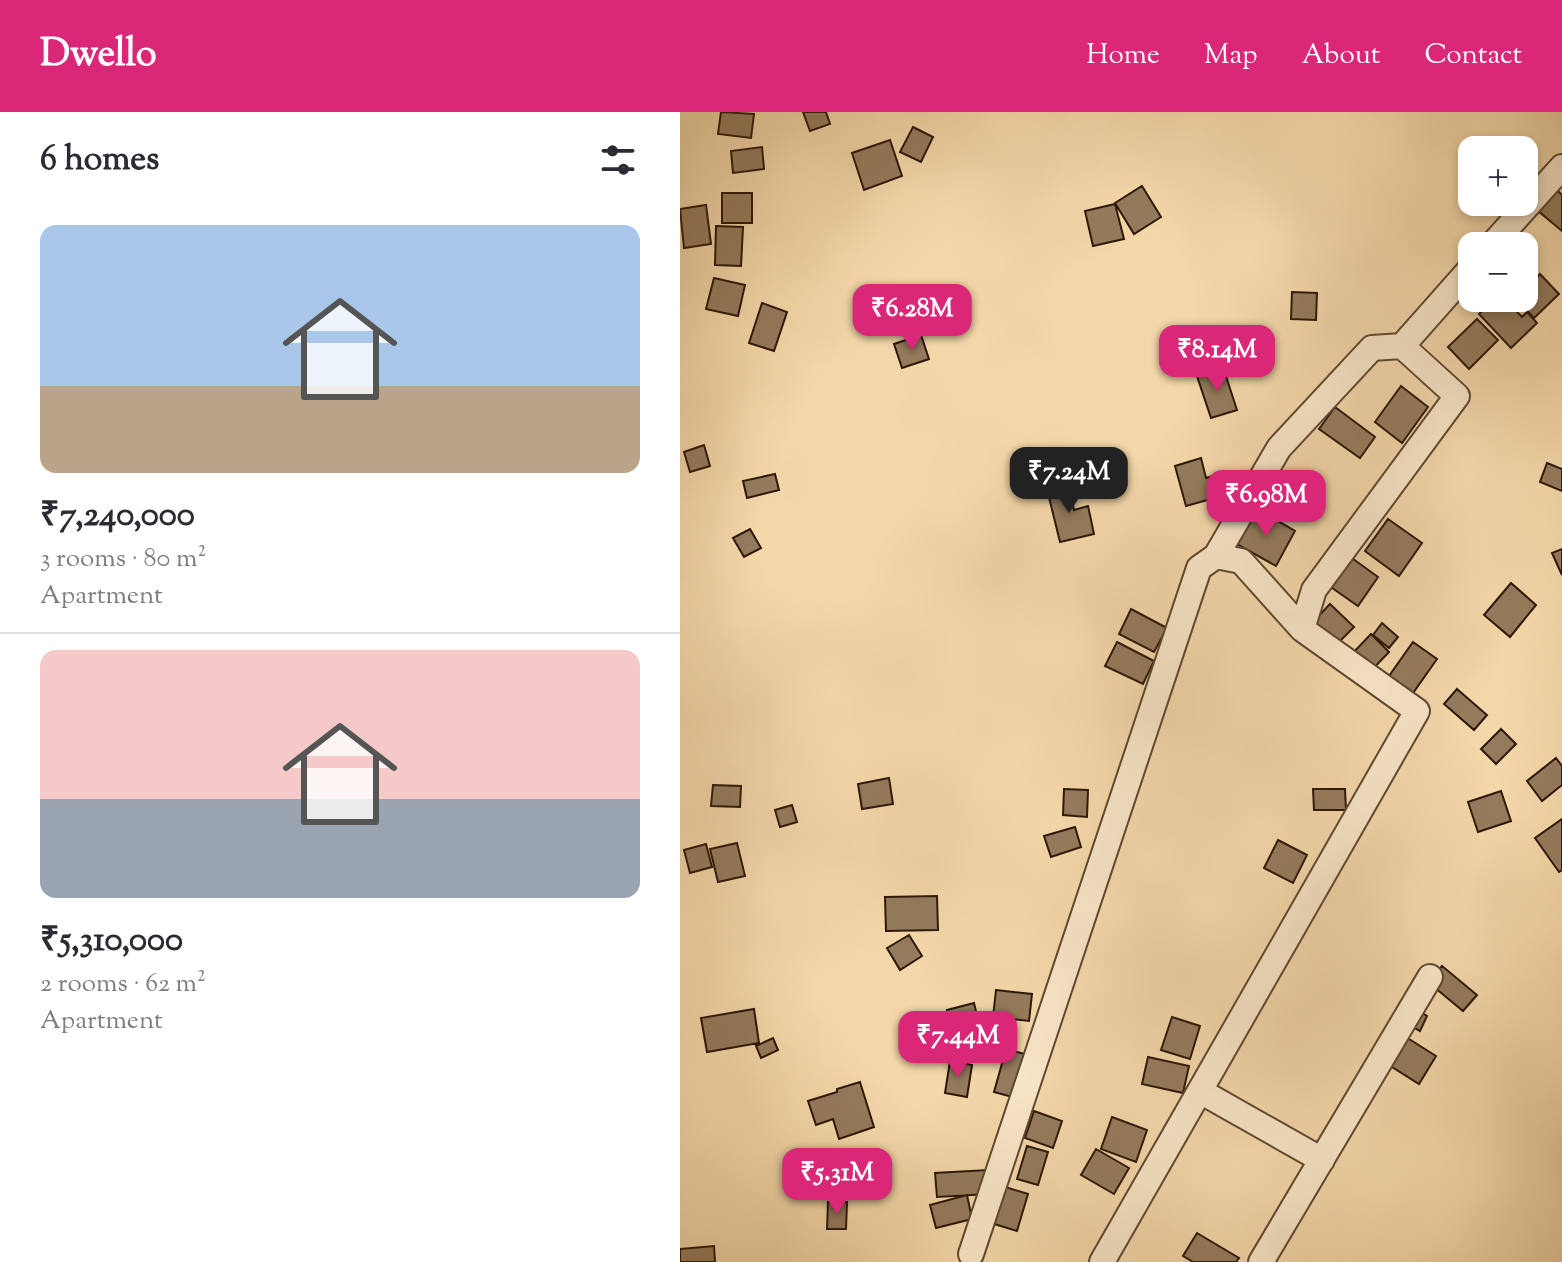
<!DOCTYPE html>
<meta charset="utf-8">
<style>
body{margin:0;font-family:"Sorts Mill Goudy",serif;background:#f2f2f3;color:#2b2b33;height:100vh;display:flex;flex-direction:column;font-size:30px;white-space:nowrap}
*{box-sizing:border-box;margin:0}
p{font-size:26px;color:#7c7c81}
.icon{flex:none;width:44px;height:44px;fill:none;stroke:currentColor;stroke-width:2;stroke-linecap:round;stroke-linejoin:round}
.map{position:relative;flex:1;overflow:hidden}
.sheet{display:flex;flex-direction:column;background:#fff;width:680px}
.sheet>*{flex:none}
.controls{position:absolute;left:778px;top:24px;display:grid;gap:16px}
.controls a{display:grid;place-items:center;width:80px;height:80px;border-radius:16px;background:#fff;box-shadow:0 4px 12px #0003;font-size:40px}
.price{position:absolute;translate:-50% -68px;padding:0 18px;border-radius:16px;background:#db2777;color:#fff;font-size:26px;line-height:52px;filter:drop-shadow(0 2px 4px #0008)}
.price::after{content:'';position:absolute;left:50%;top:48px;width:24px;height:18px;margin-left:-12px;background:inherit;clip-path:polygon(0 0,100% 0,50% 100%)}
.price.active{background:#222;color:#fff}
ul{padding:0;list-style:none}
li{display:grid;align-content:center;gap:16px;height:424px;padding:0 40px}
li+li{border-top:2px solid #e1e1e2}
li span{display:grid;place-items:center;height:248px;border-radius:16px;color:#555}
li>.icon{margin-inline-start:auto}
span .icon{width:144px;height:144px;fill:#fffc;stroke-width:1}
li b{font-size:34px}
h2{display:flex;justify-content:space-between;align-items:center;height:96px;padding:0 40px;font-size:34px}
header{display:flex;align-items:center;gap:48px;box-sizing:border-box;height:112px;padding:0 40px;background:#db2777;color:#fff}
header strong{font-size:38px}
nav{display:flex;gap:44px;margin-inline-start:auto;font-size:28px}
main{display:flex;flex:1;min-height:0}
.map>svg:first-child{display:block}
.building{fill:#957b5d;stroke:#2c170a;stroke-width:2}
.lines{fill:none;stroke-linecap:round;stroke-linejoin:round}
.minor-casing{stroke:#5e4732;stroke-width:28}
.minor{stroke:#f8e6c8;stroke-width:24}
</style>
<header>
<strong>Dwello</strong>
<nav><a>Home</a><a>Map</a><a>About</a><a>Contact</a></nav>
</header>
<main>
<section class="sheet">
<h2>6 homes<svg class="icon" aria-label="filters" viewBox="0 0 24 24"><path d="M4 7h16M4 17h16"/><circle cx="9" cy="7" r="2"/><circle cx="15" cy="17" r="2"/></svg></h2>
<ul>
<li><span style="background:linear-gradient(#a9c7e8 65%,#b9a48a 0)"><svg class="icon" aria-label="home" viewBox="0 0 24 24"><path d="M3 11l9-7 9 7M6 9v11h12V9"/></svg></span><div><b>₹7,240,000</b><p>3 rooms · 80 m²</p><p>Apartment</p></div></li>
<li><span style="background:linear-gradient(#f6c9c9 60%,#9aa5b1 0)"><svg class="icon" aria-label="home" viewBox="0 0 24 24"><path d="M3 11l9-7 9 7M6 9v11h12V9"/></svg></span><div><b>₹5,310,000</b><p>2 rooms · 62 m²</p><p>Apartment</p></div></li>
</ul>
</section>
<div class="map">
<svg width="882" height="1150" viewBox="0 0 882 1150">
<rect width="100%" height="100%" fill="#f5d8aa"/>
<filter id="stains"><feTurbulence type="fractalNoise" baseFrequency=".0025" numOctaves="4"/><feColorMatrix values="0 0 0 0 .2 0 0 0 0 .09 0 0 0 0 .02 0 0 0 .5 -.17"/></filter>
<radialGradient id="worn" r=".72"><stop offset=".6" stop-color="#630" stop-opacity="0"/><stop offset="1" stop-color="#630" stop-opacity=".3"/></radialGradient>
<path class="building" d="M41,0L74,2L71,26L38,22Z
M123,0H146L150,12L130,19Z
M233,15L253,25L241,50L220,40Z
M210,28L222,64L184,78L172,41Z
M82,35L84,57L53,61L51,39Z
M462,74L481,105L454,122L435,91Z
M875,76L882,83V119L857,98Z
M42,81H72V111H42Z
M435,92L444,127L413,134L405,99Z
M26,93L31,132L4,136L0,97Z
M36,114L63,115L61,154L35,153Z
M860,162L879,182L854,206L835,186H844V165L851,172Z
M34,166L65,173L58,204L26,197Z
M612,180L637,181L636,208L611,207Z
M815,186H824L842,205L847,200L857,211L831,236L799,202Z
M82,191L107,200L94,239L69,231Z
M797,207L818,228L789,257L768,235Z
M241,223L249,247L222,256L214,232Z
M543,255L557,298L531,306L517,264Z
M721,274L748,295L722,331L695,310Z
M655,295L695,325L680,346L639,317Z
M24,333L30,354L10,360L4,340Z
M521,346L526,366L533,364L538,385L506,394L495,354Z
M867,351L882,357V379L860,370Z
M95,362L99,378L67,386L63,369Z
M388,372L394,398L408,394L414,422L380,430L367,377Z
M577,397L615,419L596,454L557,432Z
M708,407L742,431L719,464L685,439Z
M70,417L81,436L64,445L53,426Z
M882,437V463L872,441Z
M669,444L698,465L678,494L648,473Z
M831,471L856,493L830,525L804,503Z
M650,492L674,515L654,535L631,512Z
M451,497L487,516L474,540L439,522Z
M702,511L718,525L709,536L693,523Z
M691,522L709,540L689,561L671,543Z
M437,530L474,549L463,572L425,554Z
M733,530L757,547L733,581L709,564Z
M777,577L807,603L794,618L764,592Z
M821,617L836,632L816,652L801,637Z
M876,646L882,654V673L862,689L847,669Z
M209,666L213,692L182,697L178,672Z
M33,673L61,674L60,695L31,694Z
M384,677L408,678L407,705L383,703Z
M633,677H665L666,698H634Z
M821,679L831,709L798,720L788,690Z
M112,693L117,710L100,715L95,698Z
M882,707V758L879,760L855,726Z
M395,715L401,735L371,745L364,724Z
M598,728L627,743L613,771L584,756Z
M57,731L65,764L38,770L30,737Z
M26,732L32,755L10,761L4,738Z
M257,784L258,818L206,819L205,785Z
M229,823L242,844L220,858L207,836Z
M762,854L797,883L783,899L748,870Z
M316,878L352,882L349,909L313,905Z
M294,891L300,916L273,923L267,898Z
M733,896L747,904L740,919L726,911Z
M74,897L79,931L27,940L21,906Z
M492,905L520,914L510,947L481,938Z
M710,915L756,944L739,972L693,943Z
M93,926L98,938L81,946L76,934Z
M326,937L352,944L340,987L314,980Z
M468,945L509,954L503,981L462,972Z
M270,949L292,953L287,985L265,981Z
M180,970L194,1015L159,1027L153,1007L136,1013L128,989L157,980V977Z
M354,999L382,1009L373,1036L345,1026Z
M432,1005L467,1018L456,1050L421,1037Z
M347,1034L368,1040L358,1073L337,1067Z
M416,1037L449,1056L434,1082L401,1063Z
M308,1058L309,1082L257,1085L255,1061Z
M322,1074L348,1082L337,1119L311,1111Z
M287,1083L292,1107L256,1116L250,1093Z
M148,1090H167L166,1117H147Z
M517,1121L559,1146L556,1150H513L503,1144Z
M34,1134L35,1150H0V1137Z"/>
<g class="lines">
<defs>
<path id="minor" d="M811,134L882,55
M536,444L599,336L692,236L722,234
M520,979L642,1048
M291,1142L519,456L536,444L561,449L622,517
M422,1150L737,599L622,517L634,478L777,284L722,234L792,155
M581,1150L750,865"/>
</defs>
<use href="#minor" class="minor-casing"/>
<use href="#minor" class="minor"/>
</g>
<rect width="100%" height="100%" filter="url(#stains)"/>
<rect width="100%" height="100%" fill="url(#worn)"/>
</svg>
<div class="controls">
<a>+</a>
<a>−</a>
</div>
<b class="price" style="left:232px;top:240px">₹6.28M</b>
<b class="price" style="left:537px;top:281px">₹8.14M</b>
<b class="price active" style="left:389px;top:403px">₹7.24M</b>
<b class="price" style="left:586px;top:426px">₹6.98M</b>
<b class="price" style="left:278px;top:967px">₹7.44M</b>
<b class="price" style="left:157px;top:1104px">₹5.31M</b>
</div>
</main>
